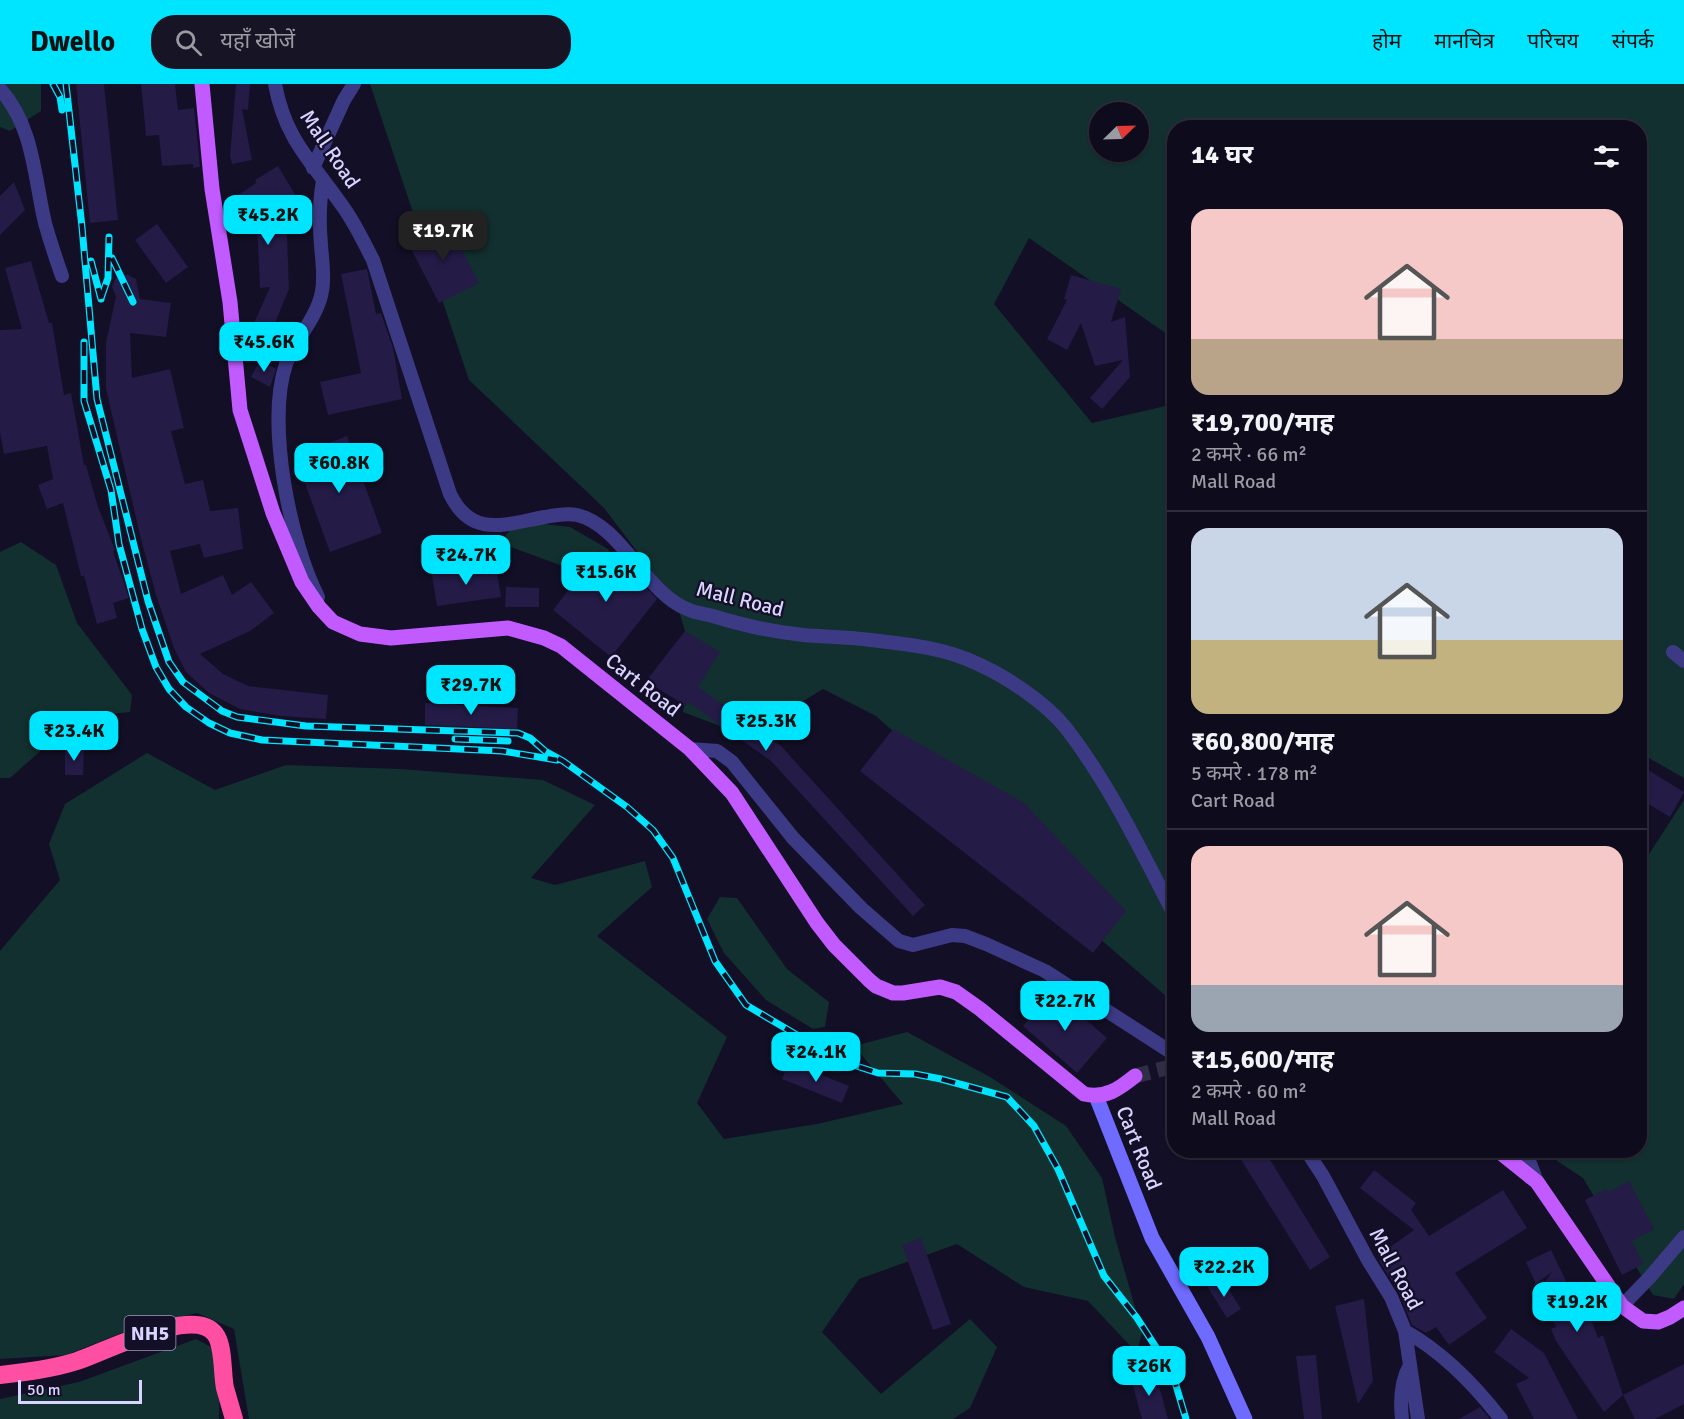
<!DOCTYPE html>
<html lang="hi">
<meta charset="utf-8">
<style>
body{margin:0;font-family:Signika,"Noto Sans Devanagari",sans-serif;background:#171425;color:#f1f3f6;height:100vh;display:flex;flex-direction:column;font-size:22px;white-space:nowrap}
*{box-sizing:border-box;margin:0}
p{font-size:20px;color:#9b9ba3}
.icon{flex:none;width:33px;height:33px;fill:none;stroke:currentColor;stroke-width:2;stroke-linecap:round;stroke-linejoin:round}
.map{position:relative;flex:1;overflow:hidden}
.drawer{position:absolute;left:1167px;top:36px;width:480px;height:1038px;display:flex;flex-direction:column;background:#0e0b1c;border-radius:24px;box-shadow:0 2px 4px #0004,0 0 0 2px #2e2b3b}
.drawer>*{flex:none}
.needle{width:39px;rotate:67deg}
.fabs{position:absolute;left:1089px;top:18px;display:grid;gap:12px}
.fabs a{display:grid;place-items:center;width:60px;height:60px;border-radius:50%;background:#0e0b1c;box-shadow:0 2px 4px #0004,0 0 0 2px #2e2b3b;font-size:30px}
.scale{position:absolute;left:18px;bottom:15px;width:124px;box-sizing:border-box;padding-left:6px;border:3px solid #d9d4ff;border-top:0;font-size:16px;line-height:21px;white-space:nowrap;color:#d9d4ff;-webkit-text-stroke:4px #130f26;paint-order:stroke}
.price{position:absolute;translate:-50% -51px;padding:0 14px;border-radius:12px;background:#00e5ff;color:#111;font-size:20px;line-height:39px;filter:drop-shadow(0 2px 3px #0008)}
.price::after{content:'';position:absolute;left:50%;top:36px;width:18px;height:14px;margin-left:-9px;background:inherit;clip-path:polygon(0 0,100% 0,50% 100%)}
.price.selected{background:#222;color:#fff}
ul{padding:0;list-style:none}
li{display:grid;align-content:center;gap:12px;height:318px;padding:0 24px}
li+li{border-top:2px solid #2e2b3b}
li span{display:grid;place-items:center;height:186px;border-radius:18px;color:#555}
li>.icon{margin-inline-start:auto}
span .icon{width:108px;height:108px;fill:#fffc;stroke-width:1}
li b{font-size:26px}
h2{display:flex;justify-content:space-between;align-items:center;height:72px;padding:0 24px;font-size:26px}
header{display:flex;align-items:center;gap:36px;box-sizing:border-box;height:84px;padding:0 30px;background:#00e5ff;color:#111}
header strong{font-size:28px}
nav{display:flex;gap:33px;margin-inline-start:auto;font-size:21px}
.search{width:420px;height:54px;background:#171425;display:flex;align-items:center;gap:15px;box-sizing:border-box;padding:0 21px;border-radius:24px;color:#9b9ba3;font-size:22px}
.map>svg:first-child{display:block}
.green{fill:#12302f;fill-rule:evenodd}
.building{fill:#241b47}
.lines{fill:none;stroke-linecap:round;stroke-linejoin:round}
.primary-tunnel{stroke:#312d47;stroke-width:15;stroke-dasharray:15 8;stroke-linecap:butt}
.street{stroke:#3d3a85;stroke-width:14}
.secondary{stroke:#6f6bff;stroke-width:15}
.primary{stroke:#c25bff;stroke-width:15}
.highway{stroke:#ff4fa3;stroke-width:18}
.rail-casing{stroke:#00e5ff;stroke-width:7}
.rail{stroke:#130f26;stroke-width:4.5;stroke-dasharray:14;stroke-linecap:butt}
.labels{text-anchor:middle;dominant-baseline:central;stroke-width:4.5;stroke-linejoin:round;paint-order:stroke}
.shield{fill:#130f26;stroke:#9e99be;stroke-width:1.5}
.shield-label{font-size:20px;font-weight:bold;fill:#d9d4ff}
.street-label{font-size:21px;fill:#d9d4ff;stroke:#130f26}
</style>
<header>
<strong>Dwello</strong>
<div class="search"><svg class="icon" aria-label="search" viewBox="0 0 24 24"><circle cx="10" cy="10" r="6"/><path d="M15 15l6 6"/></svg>यहाँ खोजें</div>
<nav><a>होम</a><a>मानचित्र</a><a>परिचय</a><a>संपर्क</a></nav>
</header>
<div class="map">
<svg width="1684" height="1335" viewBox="0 0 1684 1335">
<rect width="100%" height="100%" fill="#130f26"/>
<path class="green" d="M0,0H41V27L10,47L0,43Z
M370,0H1684V694L1640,669V44H1174V255L1029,154L994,220L1092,339L1174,320V961L1170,960L1174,919L1091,847L970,716L876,632L823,605L746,652L683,628L693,574L677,520L604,424L469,296ZM1100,28H1138V68H1100Z
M518,437L570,443L608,465L630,499L587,491L505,461V452Z
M21,458L56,481L77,539L132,611L130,628L79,633L10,694H0V468Z
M147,669L215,706L286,681L400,685L543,696L595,721L531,794L555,801L645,777L652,803L597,852L727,953L697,1019L724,1055L817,1040L903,1020L854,962L907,948L990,993L1066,1042L1102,1094L1115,1153L1142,1248L1137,1269L1088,1217L1024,1203L957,1160L859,1195L822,1248L881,1310L970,1235L997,1263L970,1324L953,1335H249L234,1245L197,1229L142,1241L66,1271L0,1275V867L60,796L49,760L65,720Z
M1684,716V1200L1674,1215L1653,1211L1583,1094L1542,1067L1640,1066V784Z
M720,813L737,814L787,885L829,918L825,943L813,945L766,916L724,869L707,835Z
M196,1255L211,1263L220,1286L219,1335H0V1315L79,1298Z"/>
<path class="building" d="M76,0H104L118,136L90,139Z
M141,0H175L178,26L194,24L200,83L193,84V80L162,82L159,51L146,52Z
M236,0H250L248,26L242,25L252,76L232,80L230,72Z
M278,82L299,117L286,125L289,205L262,270L244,262L270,203L260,204L257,138L248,144L230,117L256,99L255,96Z
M14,98L25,126L0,151V112Z
M447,136L479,199L439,219L407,157Z
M157,140L188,183L166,199L135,156Z
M31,177L49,239H52L64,311L71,309L84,381H86L98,423L115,466L113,467L129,514L113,519L117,534L97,540L84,492H81L63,419L47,425L38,401L53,395L47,362L4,370L0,348V246L22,245L5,184Z
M367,185L376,230L381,229L393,264L402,315L328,331L320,298L361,289L341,190Z
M120,191H128L136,195L140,215L171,219L166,253L130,249L132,294L170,285L184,344L171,347L185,400L203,396L210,427L238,424L243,465L204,474L200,460L170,467L181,510L223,491L232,511L251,498L274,529L250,547L200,570L223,590L248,602L328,611L326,635L280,632L240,625L209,609L186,588L174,564L156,511L141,455L106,305V259L116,212L112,203L115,195Z
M1071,191L1121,205L1111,238L1125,233L1130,293L1102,325L1090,314L1123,276L1095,282L1081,239L1067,266L1047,255L1067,216L1064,215Z
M260,276L276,285L270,303L251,293Z
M347,352L382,449L330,468L295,372Z
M600,465L638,495L657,515L611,573L553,526Z
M496,482L501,513L437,522L432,491Z
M506,503L539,504V523H505Z
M685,547L720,568L698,603L781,662L925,821L913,832L771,677L688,618L686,622L646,597Z
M425,619L518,624L517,645L425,641Z
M893,645L1024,719L1126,827L1093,869L860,687Z
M65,665H84L83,691H65Z
M1640,681L1684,708L1670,733L1640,715Z
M1053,907L1107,954L1077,989L1023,942Z
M789,978L849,1002L842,1019L782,995Z
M1235,1066H1264L1330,1173L1310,1186Z
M1374,1086L1416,1119L1411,1126L1429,1152L1503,1106L1527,1144L1455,1189L1487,1234L1449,1261L1436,1243L1426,1249L1412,1241L1399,1208L1379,1177L1387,1173L1383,1168L1414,1146L1360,1104Z
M1629,1097L1654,1145L1632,1157L1643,1180L1622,1191L1585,1116L1606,1105L1608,1108Z
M921,1154L951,1240L933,1246L902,1161Z
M1551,1166L1583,1232L1589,1230L1598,1254L1603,1251L1623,1311L1604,1328L1556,1257L1551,1245L1556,1243L1539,1206L1552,1188L1536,1200L1526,1178Z
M1221,1193L1241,1225L1227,1234L1207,1202Z
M1364,1215L1373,1297L1358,1320L1335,1222Z
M1511,1245L1544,1269L1578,1335H1534L1516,1300L1529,1294L1494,1268Z
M1316,1271L1322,1335H1304L1296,1272Z
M1684,1280V1320L1655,1335H1635L1623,1311Z
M1155,1287L1168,1335H1142L1131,1294Z
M1480,1323L1490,1335H1459Z"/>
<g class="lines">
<path class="primary-tunnel" d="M1135,992L1174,982"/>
<path class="street" d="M275,0C285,55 311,77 341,120C354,137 363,157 373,176L450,410C472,455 505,440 545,433C555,431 567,429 577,431C621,441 645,508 687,525C695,529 705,530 713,532C742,541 772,548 803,551C825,553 848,553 871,556C907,560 945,564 978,580C1007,593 1046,619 1066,644C1110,701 1141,767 1174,830
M0,5C34,43 34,93 45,139C50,157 56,175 62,192
M313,84L344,16L354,0
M318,513C290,458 266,339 286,280C295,255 318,233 322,207C325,192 322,176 321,161C319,139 319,119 323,97
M1673,568L1684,577
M690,665L717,667L732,678L793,754L861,824L899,857L913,861L952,851L965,852L986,860L1045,887L1174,970
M1306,1066L1323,1092L1368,1176L1391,1213L1405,1247L1418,1335
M1525,1066L1537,1098
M1622,1222L1650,1193L1684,1153
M1405,1247C1444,1269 1474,1300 1501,1335
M1402,1335C1400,1317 1401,1297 1410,1281"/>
<path class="secondary" d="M1096,1012L1152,1154L1208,1253L1245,1335"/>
<path class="primary" d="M202,0L212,105L230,218L240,326L273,429L302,498L319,523L333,538L360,550L391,554L508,544L544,554L561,562L690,665L732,709L817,839L834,861L869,896L876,902L893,909H903L940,903L956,908L980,925L1084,1010C1105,1015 1119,1005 1135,992
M1497,1066L1537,1098L1622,1222L1643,1237L1658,1238L1670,1233L1684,1224"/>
<path class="highway" d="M0,1291C26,1288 52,1285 77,1277C105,1268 194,1221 215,1250C224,1261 222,1290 225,1304C228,1314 231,1325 234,1335"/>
<defs>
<path id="rail" d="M53,0L60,13L62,26
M66,0L82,143L97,315L148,517L169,578L183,598L222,627L237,633L306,642L518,649L530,654L545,667L563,677L627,723L653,746L673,774L715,877L746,921L841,977L878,989L915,990L941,995L1007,1013L1034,1042L1058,1085L1104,1192L1137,1234L1172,1288L1186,1335
M112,174L133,218
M91,177L101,215
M101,214L108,194L109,153
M84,258V317L111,406L119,460L142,545L156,583L169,605L186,623L209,639L230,649L262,656L502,667L557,676
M455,655L508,657"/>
</defs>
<use href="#rail" class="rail-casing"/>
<use href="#rail" class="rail"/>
</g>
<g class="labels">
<rect class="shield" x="124.5" y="1232" width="51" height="34" rx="4.5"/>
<g class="shield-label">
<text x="150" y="1249">NH5</text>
</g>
<g class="street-label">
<text transform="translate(330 65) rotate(56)">Mall Road</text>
<text transform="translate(740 515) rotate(14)">Mall Road</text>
<text transform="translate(643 601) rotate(38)">Cart Road</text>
<text transform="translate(1139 1064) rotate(68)">Cart Road</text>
<text transform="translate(1396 1185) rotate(62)">Mall Road</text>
</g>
</g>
</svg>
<div class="fabs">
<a><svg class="needle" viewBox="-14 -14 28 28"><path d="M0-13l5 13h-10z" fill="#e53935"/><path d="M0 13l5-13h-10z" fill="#9b9ba3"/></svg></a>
</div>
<div class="scale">50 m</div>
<b class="price" style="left:268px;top:162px">₹45.2K</b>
<b class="price selected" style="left:443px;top:178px">₹19.7K</b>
<b class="price" style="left:264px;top:289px">₹45.6K</b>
<b class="price" style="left:339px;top:410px">₹60.8K</b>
<b class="price" style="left:466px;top:502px">₹24.7K</b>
<b class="price" style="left:606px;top:519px">₹15.6K</b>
<b class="price" style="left:471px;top:632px">₹29.7K</b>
<b class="price" style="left:766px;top:668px">₹25.3K</b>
<b class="price" style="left:74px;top:678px">₹23.4K</b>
<b class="price" style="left:1065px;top:948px">₹22.7K</b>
<b class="price" style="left:816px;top:999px">₹24.1K</b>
<b class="price" style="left:1224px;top:1214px">₹22.2K</b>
<b class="price" style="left:1577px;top:1249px">₹19.2K</b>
<b class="price" style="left:1149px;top:1313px">₹26K</b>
<section class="drawer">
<h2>14 घर<svg class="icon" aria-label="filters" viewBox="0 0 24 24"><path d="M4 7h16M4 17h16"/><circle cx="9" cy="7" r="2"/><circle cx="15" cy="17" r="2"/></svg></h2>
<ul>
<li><span style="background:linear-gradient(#f6c9c9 70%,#b9a48a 0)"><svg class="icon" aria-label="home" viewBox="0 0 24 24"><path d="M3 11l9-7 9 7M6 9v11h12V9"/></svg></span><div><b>₹19,700/माह</b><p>2 कमरे · 66 m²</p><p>Mall Road</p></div></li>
<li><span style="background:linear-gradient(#c9d6e8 60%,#c2b280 0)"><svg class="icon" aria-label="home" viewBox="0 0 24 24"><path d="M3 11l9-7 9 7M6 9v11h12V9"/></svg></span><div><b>₹60,800/माह</b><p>5 कमरे · 178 m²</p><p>Cart Road</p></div></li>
<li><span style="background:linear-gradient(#f6c9c9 75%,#9aa5b1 0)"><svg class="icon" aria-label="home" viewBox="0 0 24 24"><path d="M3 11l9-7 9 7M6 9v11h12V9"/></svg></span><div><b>₹15,600/माह</b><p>2 कमरे · 60 m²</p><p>Mall Road</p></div></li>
</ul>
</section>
</div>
